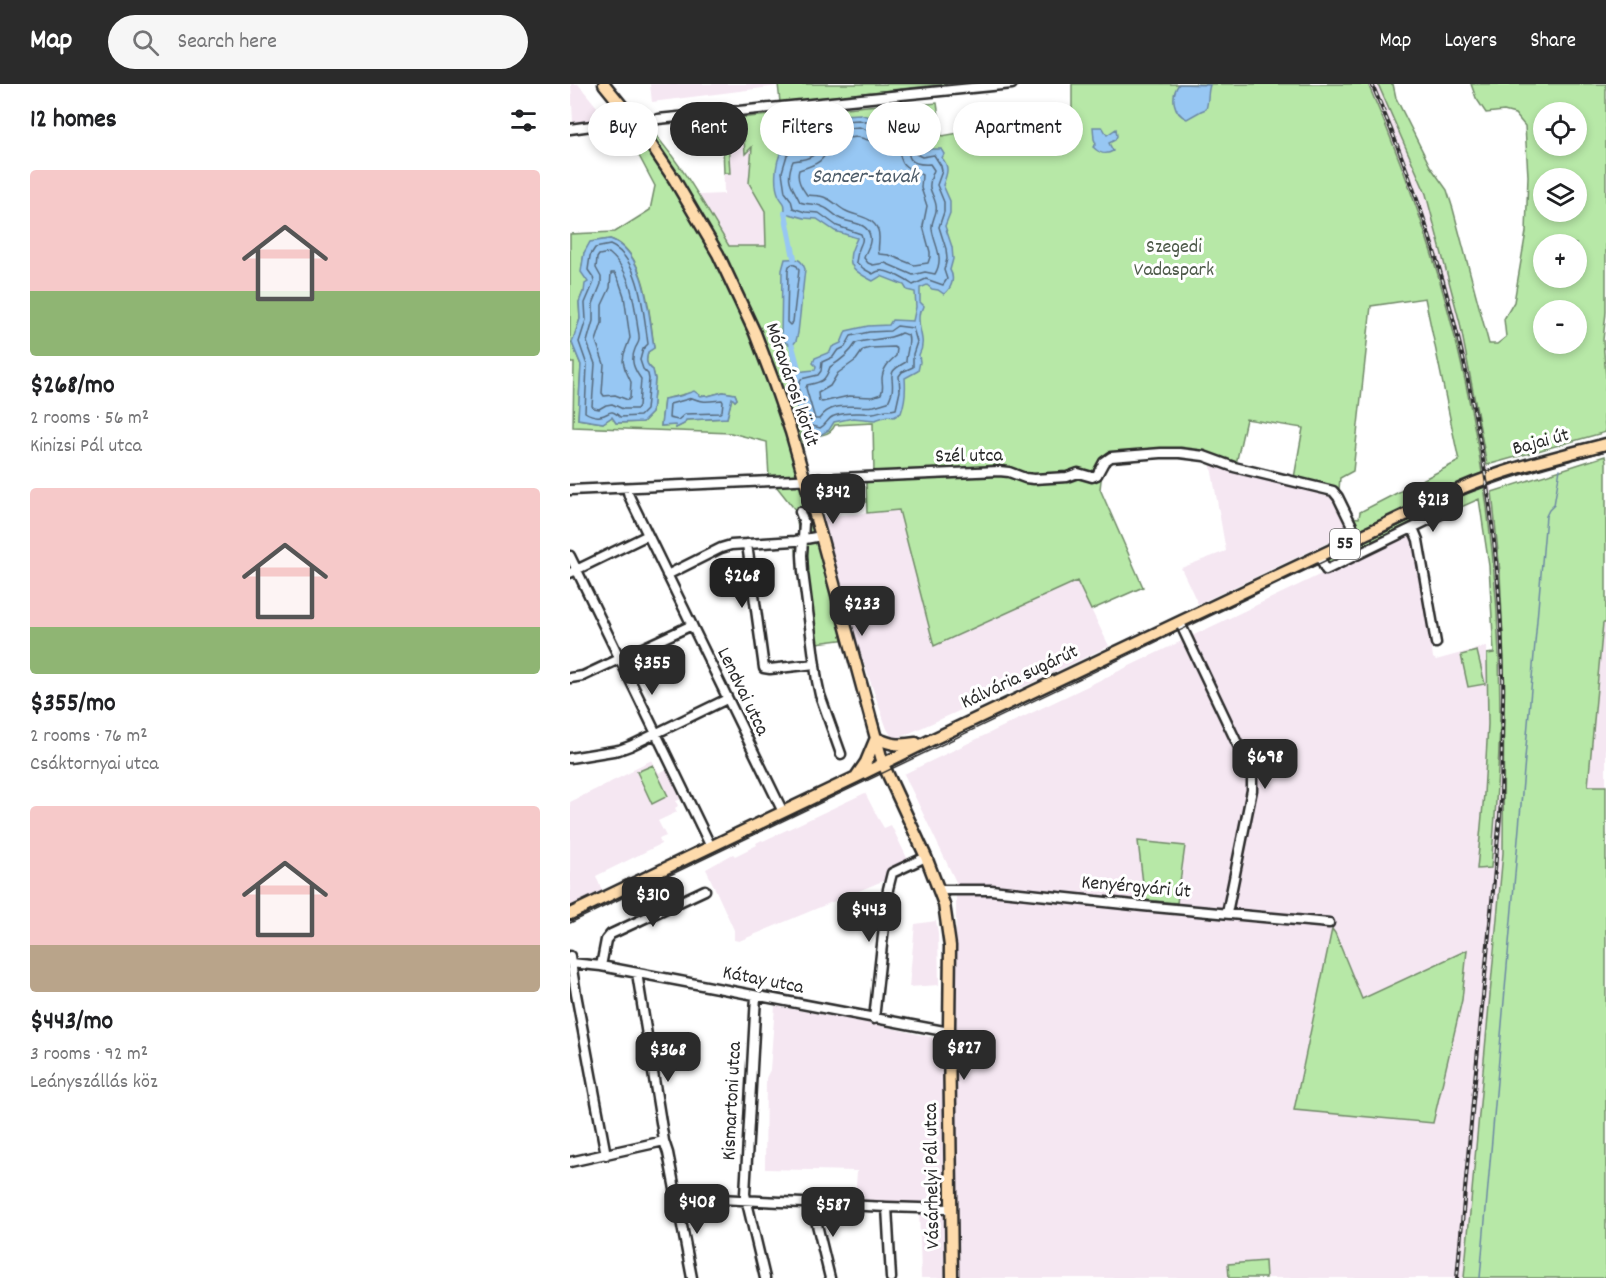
<!DOCTYPE html>
<meta charset="utf-8">
<style>
body{margin:0;font-family:Dekko,sans-serif;background:#f6f6f6;color:#202124;height:100vh;display:flex;flex-direction:column;font-size:22px;white-space:nowrap}
*{box-sizing:border-box;margin:0}
p{font-size:20px;color:#757577}
.icon{flex:none;width:33px;height:33px;fill:none;stroke:currentColor;stroke-width:2;stroke-linecap:round;stroke-linejoin:round}
.map{position:relative;flex:1;overflow:hidden}
.drawer{display:flex;flex-direction:column;background:#fff;width:570px}
.drawer>*{flex:none}
.top-card{position:absolute;left:18px;top:18px;width:570px;height:54px;display:flex;gap:12px}
.fabs{position:absolute;left:963px;top:18px;display:grid;gap:12px}
.fabs a{display:grid;place-items:center;width:54px;height:54px;border-radius:50%;background:#fff;box-shadow:0 3px 9px #0003;font-size:30px}
.price{position:absolute;translate:-50% -51px;padding:0 14px;border-radius:12px;background:#2b2b2b;color:#fff;font-size:20px;line-height:39px;filter:drop-shadow(0 2px 3px #0008)}
.price::after{content:'';position:absolute;left:50%;top:36px;width:18px;height:14px;margin-left:-9px;background:inherit;clip-path:polygon(0 0,100% 0,50% 100%)}
.price.on{background:#222;color:#fff}
ul{padding:0;list-style:none}
li{display:grid;align-content:center;gap:12px;height:318px;padding:0 30px}
li span{display:grid;place-items:center;height:186px;border-radius:6px;color:#555}
li>.icon{margin-inline-start:auto}
span .icon{width:108px;height:108px;fill:#fffc;stroke-width:1}
li b{font-size:26px}
h2{display:flex;justify-content:space-between;align-items:center;height:72px;padding:0 30px;font-size:26px}
.pill{padding:0 21px;border-radius:27px;background:#fff;box-shadow:0 3px 9px #0003;font-size:21px;line-height:54px}
.pill.on{background:#2b2b2b;color:#fff}
header{display:flex;align-items:center;gap:36px;box-sizing:border-box;height:84px;padding:0 30px;background:#2b2b2b;color:#fff}
header strong{font-size:28px}
nav{display:flex;gap:33px;margin-inline-start:auto;font-size:21px}
.search{width:420px;height:54px;background:#f6f6f6;display:flex;align-items:center;gap:15px;box-sizing:border-box;padding:0 21px;border-radius:33px;color:#757577;font-size:22px}
main{display:flex;flex:1;min-height:0}
.map>svg:first-child{display:block}
.built{fill:#f5e7f2}
.green{fill:#b7e8a7;stroke:#718a69;stroke-width:1.5;fill-rule:evenodd}
.water{fill:#97c7f3;stroke:#6c89a3;stroke-width:1.5}
.lines{fill:none;stroke-linecap:round;stroke-linejoin:round}
.shore{stroke:#56697b;stroke-width:1.5}
.stream{stroke:#6c89a3;stroke-width:1.5}
.canal{stroke:#97c7f3;stroke-width:6}
.minor-casing{stroke:#2b2b2b;stroke-width:13}
.major-casing{stroke:#2b2b2b;stroke-width:15}
.minor{stroke:#fff;stroke-width:8}
.major{stroke:#fedbac;stroke-width:10}
.tram{stroke:#2b2b2b;stroke-width:1.5}
.rail-casing{stroke:#2b2b2b;stroke-width:4}
.rail{stroke:#fff;stroke-width:1.5;stroke-dasharray:4.5;stroke-linecap:butt}
.labels{text-anchor:middle;dominant-baseline:central;stroke-width:6;stroke-linejoin:round;paint-order:stroke}
.shield{fill:#fff;stroke:#6b6b6b;stroke-width:1.5}
.shield-label{font-size:18px;font-weight:bold;fill:#2b2b2b}
.park-label{font-size:20px;fill:#4e5a4a;stroke:#fff}
.street-label{font-size:20px;fill:#2b2b2b;stroke:#fff}
.water-label{font-size:21px;font-style:italic;fill:#4b5a67;stroke:#fff}
</style>
<header>
<strong>Map</strong>
<div class="search"><svg class="icon" aria-label="search" viewBox="0 0 24 24"><circle cx="10" cy="10" r="6"/><path d="M15 15l6 6"/></svg>Search here</div>
<nav><a>Map</a><a>Layers</a><a>Share</a></nav>
</header>
<main>
<section class="drawer">
<h2>12 homes<svg class="icon" aria-label="filters" viewBox="0 0 24 24"><path d="M4 7h16M4 17h16"/><circle cx="9" cy="7" r="2"/><circle cx="15" cy="17" r="2"/></svg></h2>
<ul>
<li><span style="background:linear-gradient(#f6c9c9 65%,#8fb573 0)"><svg class="icon" aria-label="home" viewBox="0 0 24 24"><path d="M3 11l9-7 9 7M6 9v11h12V9"/></svg></span><div><b>$268/mo</b><p>2 rooms · 56 m²</p><p>Kinizsi Pál utca</p></div></li>
<li><span style="background:linear-gradient(#f6c9c9 75%,#8fb573 0)"><svg class="icon" aria-label="home" viewBox="0 0 24 24"><path d="M3 11l9-7 9 7M6 9v11h12V9"/></svg></span><div><b>$355/mo</b><p>2 rooms · 76 m²</p><p>Csáktornyai utca</p></div></li>
<li><span style="background:linear-gradient(#f6c9c9 75%,#b9a48a 0)"><svg class="icon" aria-label="home" viewBox="0 0 24 24"><path d="M3 11l9-7 9 7M6 9v11h12V9"/></svg></span><div><b>$443/mo</b><p>3 rooms · 92 m²</p><p>Leányszállás köz</p></div></li>
</ul>
</section>
<div class="map">
<svg width="1036" height="1194" viewBox="0 0 1036 1194">
<rect width="100%" height="100%" fill="#fff"/>
<filter id="ink" filterUnits="userSpaceOnUse"><feTurbulence type="fractalNoise" baseFrequency=".0167" numOctaves="2"/><feDisplacementMap in="SourceGraphic" scale="12" xChannelSelector="R" yChannelSelector="G"/><feConvolveMatrix kernelMatrix="1 2 1 2 8 2 1 2 1" color-interpolation-filters="sRGB"/></filter>
<g filter="url(#ink)">
<path class="built" d="M1,0H8L37,35L3,38Z
M80,0H208V2L82,18Z
M798,0H808L856,110L890,239L909,337L922,408L930,488L934,578L933,769L894,1194H351L349,1120L285,1117L287,1087L195,1085L196,994L200,986L205,922L304,940L386,959V798L334,690L841,447L855,510L863,574L866,576L917,562L918,640L914,710L907,784H920L926,717L930,627L929,570L924,479L915,406L896,297L875,213L839,101L812,31Z
M180,33L182,62L179,99L195,126L196,162L159,163L129,111L154,110L152,35Z
M640,377L769,405L770,412L787,445L628,520L611,484L656,467Z
M329,426L364,561L507,497L539,562L455,602L409,618L324,656L317,645L285,554L250,433Z
M1033,539H1036V702H1018Z
M82,676L89,689L97,685L111,715L106,717L108,722L105,724L107,728L88,737L96,752L89,755L91,760L26,792L32,807L0,822V718L63,687V685Z
M295,709L308,734L314,744L321,741L338,776L319,784L315,796L169,857L164,856V846L136,785L163,770L165,772L187,761L186,759L192,756L193,757Z
M366,837L368,849L369,901L339,903L345,840Z"/>
<path class="green" d="M208,0H377L210,18Z
M502,0H798C886,199 930,408 930,626C930,678 925,731 921,784L907,785L914,710L918,640L917,570L924,569L919,482L909,415L873,431L871,428L759,482L755,475L792,457L780,433L789,434L790,428L889,377L855,214L801,222L783,387L770,394L769,405L724,394L733,344L676,335L666,380C655,376 645,372 634,370C601,363 567,368 534,371L530,405L573,503L521,526L507,497L364,562L329,426L297,429L296,398L304,391L303,339L265,341C259,355 244,351 231,349L236,388L244,407L250,433L285,554L239,560L226,466L228,445L226,427L199,393L197,358L161,349L3,343L4,279H0V150L45,148L80,126L85,102L59,53L67,31C107,71 131,115 159,162H196L195,127L179,99L182,63L175,70L173,39L169,38L168,34L308,21L314,24L367,19L372,52L407,46L408,70L472,61L470,31L502,28ZM40,155C76,166 80,233 84,264L78,268C76,276 75,280 83,286L85,295L82,329L73,338L46,339L42,333L33,339L8,335L11,281L2,259L10,235L9,218L13,208L31,209L34,189L31,186L22,184L21,177L18,178L17,182L12,183L14,169L21,158ZM124,308L131,312L135,311L138,312L153,308L165,310L167,315L165,317L162,313L157,334L116,336L114,340L106,344V341L91,342L94,315Z
M808,0H823L826,14L860,82L877,106L883,125L919,260H927L936,253L934,235L944,218L956,148L958,92L955,42L945,30L934,27L916,29L906,14L901,0H1036V228L1033,256L1036,293L1034,335L1036,348L917,381L890,239L856,110ZM974,28H1006V62H974ZM974,94H1006V128H974ZM974,160H1006V194H974ZM974,226H1006V260H974Z
M155,35H161L162,39L157,40L160,89H154L152,35Z
M1035,372L1036,378V539H1033L1018,702H1036V1194H894L933,769L934,578L930,488L922,408Z
M907,567L915,600L898,603L891,571Z
M83,681L98,712L82,720L67,688Z
M568,757L615,762L607,819L575,816Z
M762,845L765,849L792,915L897,866L892,916L863,1039L724,1026Z
M695,1177L696,1194H659L658,1180Z"/>
<path class="water" d="M609,0L640,1C637,10 639,17 636,25L631,27L617,35C603,29 600,12 609,0Z
M340,28L345,30L349,34L354,55L351,64L352,67L362,65H371L374,70L372,74C380,83 377,90 373,101L380,117V129L375,142L382,163L383,175L380,186C385,194 382,204 374,210L368,206L362,205L357,201L350,204V218L354,222L353,225L350,227C345,244 358,255 349,271L350,278L348,287L335,294C336,306 335,318 331,329L324,333L317,332L305,336L283,334L264,338L259,346L250,351L234,345C230,332 216,301 226,290C230,286 240,287 245,286L246,282L243,279L245,274L260,268L262,263L271,259L276,247L298,242L319,241L322,236L343,237L346,223L345,208L337,206L334,201L311,192L303,197C288,189 274,183 283,163C284,160 286,157 287,154L265,147L247,135L234,134L215,129C215,116 214,121 209,112C203,99 205,71 216,62C221,58 225,60 229,63L237,60L254,32L290,30L311,37C320,30 329,30 340,28Z
M523,43H531L533,44L537,51L546,45L547,52L545,56L539,59L543,67C535,72 529,69 523,63L526,60L524,55Z
M40,155C76,167 79,233 84,264L78,268C76,276 75,280 83,286L85,295L82,329L73,338L46,339L42,333L33,339L8,335L11,281L2,259L10,235L9,218L13,208H14L15,200L18,198L11,188L14,169L20,158Z
M215,175C226,174 231,174 235,185L228,249L226,257L222,262L211,256L212,186Z
M124,307L131,312L135,311L138,312L153,308L165,310L167,315L165,317L162,314L157,334L116,336L114,340L106,344L105,341L91,342L94,315L110,312Z"/>
<g class="lines">
<path class="shore" d="M339,34L343,37L347,53L345,64L346,70L352,73L364,71L371,82L372,87L367,101L374,118V128L369,143L376,165L377,175L374,186L377,195L373,201L356,195L343,201C336,196 322,188 313,187C309,186 306,188 303,190L294,185L286,178C287,174 287,169 289,165C291,159 294,157 291,150L267,142L249,129L235,128L223,124L221,116L215,108L212,88L217,71L222,66C242,75 247,51 257,38L289,36L311,43L324,36Z
M335,42L337,44C342,62 328,82 360,80L364,86C362,92 359,98 360,104C362,112 368,119 366,127C365,133 361,138 362,145C364,161 375,173 365,190L355,188L343,191L315,179L303,181L298,179L294,174C296,166 302,160 300,152C297,137 279,140 269,134C263,130 259,125 253,123C246,119 237,121 230,118C222,101 215,97 223,77C251,74 246,66 261,46L289,43L311,51L317,49L324,44Z
M288,53L308,59H315L327,55C332,79 327,80 352,91L351,104L357,122L353,142L360,168V173L358,179L344,181L319,171L309,170C307,163 311,154 308,146C302,132 288,133 276,127C269,124 264,117 256,114C250,111 243,112 237,111C232,104 226,96 229,86C254,78 252,76 266,55Z
M40,161C70,173 74,232 78,260L73,265L70,276L73,285L78,290L79,295L76,326L70,332L50,333C39,323 40,331 30,332C25,333 18,330 15,328L17,281L9,258L16,236L15,219L24,198L23,193L18,186L20,172L25,164Z
M39,169C60,186 63,212 67,237C67,243 70,251 69,256C69,259 66,262 65,265C60,277 64,285 71,295L69,322L67,325H53L42,320L36,321L29,325L24,324L22,322L25,280L17,258L23,237V220L31,200V193L26,184L27,174L29,171Z
M222,180L227,182L229,186L223,238L220,241L217,238L218,187L219,182Z
M41,189H45L49,197L54,212L60,254L54,270L53,277L55,285L61,298L60,314L58,316L45,311L34,312L32,309L34,280L26,257L32,239V221L40,204Z
M327,242L343,244L347,258L343,270V283L332,288L329,292L330,307L326,325C323,326 320,326 317,326C312,326 307,329 303,329C289,330 277,327 264,332C257,334 257,341 250,344L239,341L228,303L231,295L248,291L251,287L252,278L263,273L267,267L275,263L281,252L299,248L320,247Z
M331,249L338,251C341,260 336,268 336,278C314,290 325,290 322,308C321,311 320,314 318,318C314,319 309,321 304,322C285,325 263,315 249,335H245L236,304L237,301C251,298 255,298 260,283C270,277 280,269 286,259C301,254 318,257 331,249Z
M324,263L327,265L326,272C319,278 313,284 312,294C312,301 314,304 311,310L302,313L279,312L252,318L249,317L248,309L260,302L268,289L286,276L293,266L301,264Z
M122,314C133,319 140,317 152,316L153,318L152,327L150,329L115,330L108,336L99,334L100,320Z"/>
<path class="stream" d="M910,1194L976,432L979,426L984,421L990,385"/>
<path class="canal" d="M215,129L224,174
M222,262L229,288"/>
<defs>
<path id="minor" d="M69,43L88,35L442,0
M0,45L43,39L59,30
M57,404L59,412L78,451L213,728
M0,406L429,387L439,388L455,394L464,395L497,393L508,389L522,393L527,391L534,378L541,373L591,369H610L634,372L664,383L763,407L768,413L788,454
M230,428L234,439L232,471L233,488L247,597L250,611L271,670
M843,444L848,456L866,559
M177,460L194,584L200,585L245,580
M0,472L141,763
M749,472L756,486L871,430
M0,489L78,451
M97,491L151,464L161,461L225,457L251,452
M610,539L675,676L682,694V706L657,829
M0,594L13,592L122,541
M0,674L49,666L60,662L157,615
M370,806H421L573,822L759,839
M0,872L6,910L36,1071
M1,879L31,882L379,948
M31,882L36,856L41,850L135,806
M67,889L94,1057L98,1069L122,1194
M186,912L175,1110L195,1194
M304,935L318,805L322,789L356,773
M0,1078L94,1057
M107,1113L317,1123L381,1125
M242,1120L260,1194
M317,1123L321,1194"/>
<path id="major" d="M34,0L69,43L104,95L148,170L185,249L204,299L221,348L251,452L313,680L356,773L374,820L380,862L379,945L382,1194
M306,654C322,661 328,662 346,659
M287,691L296,678L306,654
M0,830L286,693L359,657L892,404C938,384 987,373 1036,360"/>
</defs>
<use href="#minor" class="minor-casing"/>
<use href="#major" class="major-casing"/>
<use href="#minor" class="minor"/>
<use href="#major" class="major"/>
<path class="tram" d="M0,839L882,416C931,395 984,381 1036,367"/>
<defs>
<path id="rail" d="M802,0C884,188 928,387 933,592C934,612 932,633 932,653C931,679 932,706 930,732C926,775 922,817 918,860C907,971 897,1083 887,1194"/>
</defs>
<use href="#rail" class="rail-casing"/>
<use href="#rail" class="rail"/>
</g>
</g>
<g class="labels">
<rect class="shield" x="760" y="445" width="30" height="30" rx="4.5"/>
<g class="shield-label">
<text x="775" y="460">55</text>
</g>
<g class="park-label">
<text x="604" y="164">Szegedi<tspan x="604" dy="23">Vadaspark</tspan></text>
</g>
<g class="street-label">
<text transform="translate(221 301) rotate(71)">Móravárosi körút</text>
<text transform="translate(971 359) rotate(-15)">Bajai út</text>
<text transform="translate(399 373) rotate(-1)">Szél utca</text>
<text transform="translate(450 594) rotate(-25)">Kálvária sugárút</text>
<text transform="translate(172 608) rotate(64)">Lendvai utca</text>
<text transform="translate(566 804) rotate(5)">Kenyérgyári út</text>
<text transform="translate(193 897) rotate(11)">Kátay utca</text>
<text transform="translate(163 1017) rotate(-87)">Kismartoni utca</text>
<text transform="translate(363 1092) rotate(-91)">Vásárhelyi Pál utca</text>
</g>
<g class="water-label">
<text x="295" y="94">Sancer-tavak</text>
</g>
</g>
</svg>
<div class="fabs">
<a><svg class="icon" aria-label="locate" viewBox="0 0 24 24"><circle cx="12" cy="12" r="6"/><path d="M12 2v4M12 18v4M2 12h4M18 12h4"/></svg></a>
<a><svg class="icon" aria-label="layers" viewBox="0 0 24 24"><path d="M12 4l9 5-9 5-9-5zM3 14l9 5 9-5"/></svg></a>
<a>+</a>
<a>−</a>
</div>
<b class="price" style="left:263px;top:441px">$342</b>
<b class="price" style="left:863px;top:449px">$213</b>
<b class="price on" style="left:172px;top:525px">$268</b>
<b class="price" style="left:292px;top:553px">$233</b>
<b class="price" style="left:82px;top:612px">$355</b>
<b class="price" style="left:695px;top:706px">$698</b>
<b class="price" style="left:83px;top:844px">$310</b>
<b class="price" style="left:299px;top:859px">$443</b>
<b class="price" style="left:394px;top:997px">$827</b>
<b class="price" style="left:98px;top:999px">$368</b>
<b class="price" style="left:127px;top:1151px">$408</b>
<b class="price" style="left:263px;top:1154px">$587</b>
<div class="top-card">
<a class="pill">Buy</a>
<a class="pill on">Rent</a>
<a class="pill">Filters</a>
<a class="pill">New</a>
<a class="pill">Apartment</a>
</div>
</div>
</main>
